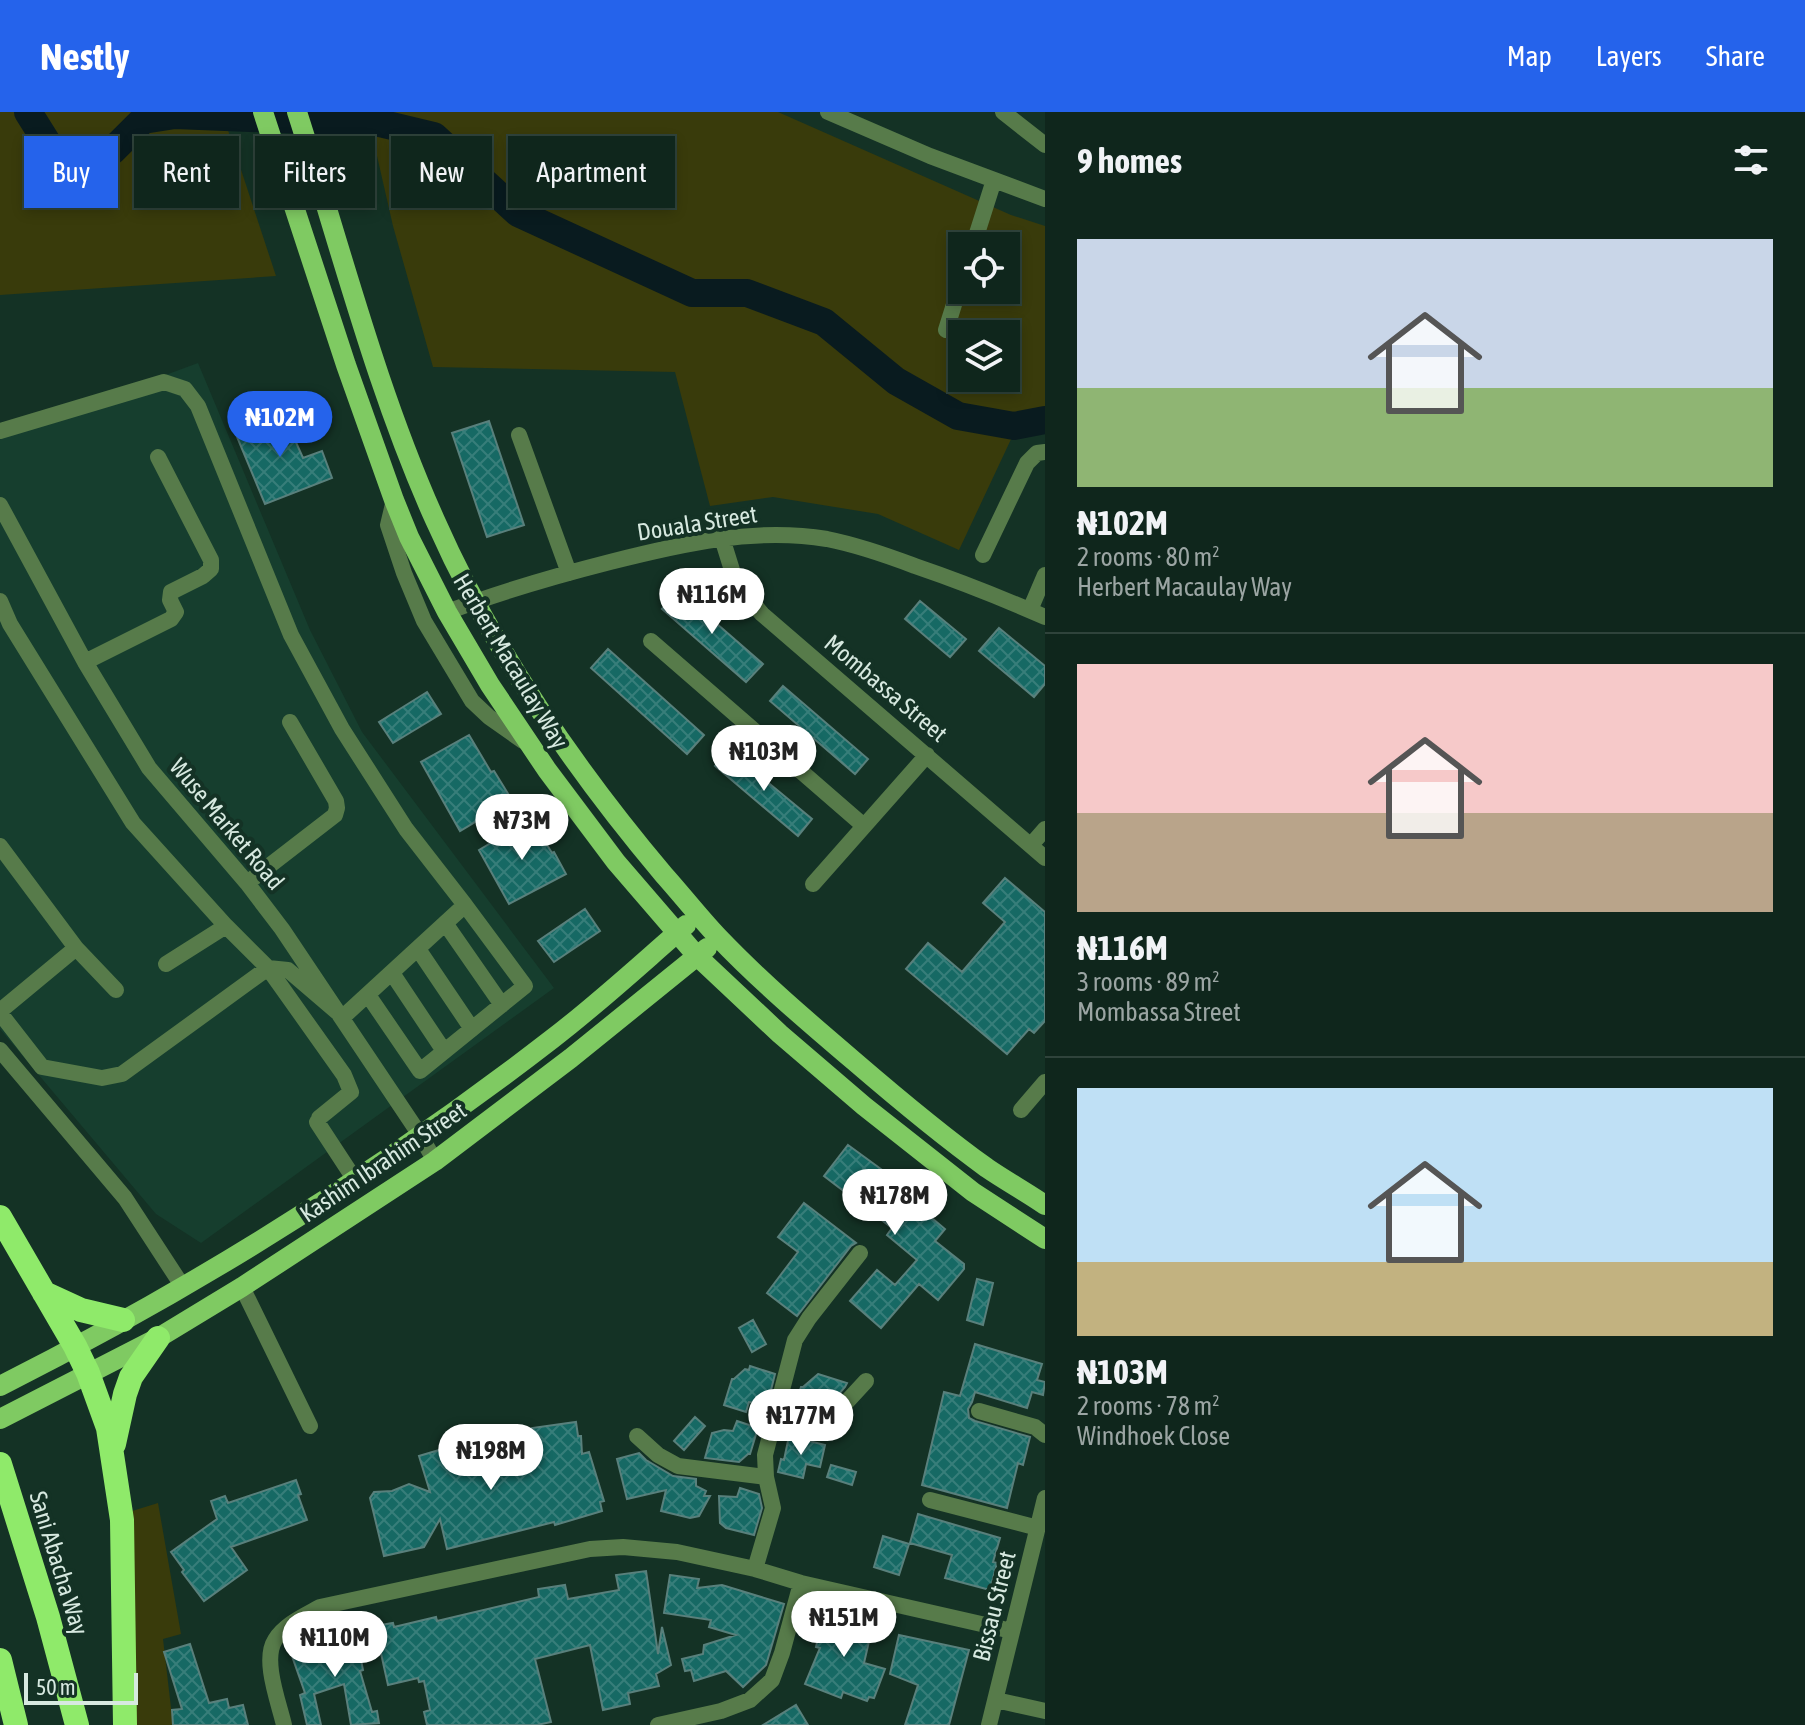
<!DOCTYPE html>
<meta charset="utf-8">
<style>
body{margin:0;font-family:"Asap Condensed",sans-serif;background:#182e25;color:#f1f3f6;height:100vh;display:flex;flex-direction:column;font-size:30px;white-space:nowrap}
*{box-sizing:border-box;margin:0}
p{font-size:26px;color:#9ba5a3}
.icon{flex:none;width:44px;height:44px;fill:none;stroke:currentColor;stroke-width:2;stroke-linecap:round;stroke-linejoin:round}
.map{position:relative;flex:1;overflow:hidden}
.details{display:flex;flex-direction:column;background:#0f261c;width:760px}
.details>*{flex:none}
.top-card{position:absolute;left:24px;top:24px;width:760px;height:72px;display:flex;gap:16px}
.controls{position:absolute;left:948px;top:120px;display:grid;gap:16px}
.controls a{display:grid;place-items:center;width:72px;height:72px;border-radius:0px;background:#0f261c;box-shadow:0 4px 12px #0003,0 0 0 2px #2f433b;font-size:40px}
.scale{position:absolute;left:24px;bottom:20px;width:114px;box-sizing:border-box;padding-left:8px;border:4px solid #d7e9e0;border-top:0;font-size:22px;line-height:28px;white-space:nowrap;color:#d7e9e0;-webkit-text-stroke:6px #143225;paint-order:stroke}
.price{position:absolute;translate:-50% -68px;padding:0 18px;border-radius:28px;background:#fff;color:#222;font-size:26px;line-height:52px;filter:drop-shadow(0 2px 4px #0008)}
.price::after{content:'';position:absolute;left:50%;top:48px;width:24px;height:18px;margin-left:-12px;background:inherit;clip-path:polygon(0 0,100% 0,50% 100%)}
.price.selected{background:#2563eb;color:#fff}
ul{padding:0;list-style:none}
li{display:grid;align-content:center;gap:16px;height:424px;padding:0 32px}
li+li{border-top:2px solid #2f433b}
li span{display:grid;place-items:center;height:248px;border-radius:0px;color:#555}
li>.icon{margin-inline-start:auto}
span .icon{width:144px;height:144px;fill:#fffc;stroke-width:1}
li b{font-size:34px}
h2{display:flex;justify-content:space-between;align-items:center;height:96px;padding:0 32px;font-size:34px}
.pill{padding:0 28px;border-radius:0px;background:#0f261c;box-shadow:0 4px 12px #0003,0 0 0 2px #2f433b;font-size:28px;line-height:72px}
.pill.selected{background:#2563eb;color:#fff}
header{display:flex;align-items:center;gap:48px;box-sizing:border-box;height:112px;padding:0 40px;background:#2563eb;color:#fff}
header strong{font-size:38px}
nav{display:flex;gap:44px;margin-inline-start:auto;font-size:28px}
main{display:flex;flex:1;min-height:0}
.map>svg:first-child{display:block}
.built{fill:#163e2e}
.grass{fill:#393b0b;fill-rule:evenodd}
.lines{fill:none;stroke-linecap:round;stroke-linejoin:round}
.river{stroke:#091b1f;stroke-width:28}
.building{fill:url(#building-cross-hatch);stroke:#59807c;stroke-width:2}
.minor{stroke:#577b4a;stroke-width:16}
.major{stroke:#7fca62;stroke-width:20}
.highway{stroke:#8fea6a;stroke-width:24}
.labels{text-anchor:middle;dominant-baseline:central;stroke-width:8;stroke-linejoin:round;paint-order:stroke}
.street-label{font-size:24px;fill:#d7e9e0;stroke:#143225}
</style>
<header>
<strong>Nestly</strong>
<nav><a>Map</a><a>Layers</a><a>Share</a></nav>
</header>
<main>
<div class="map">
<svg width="1045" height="1613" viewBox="0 0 1045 1613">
<defs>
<pattern id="building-cross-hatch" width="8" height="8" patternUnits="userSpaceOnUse" patternTransform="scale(2)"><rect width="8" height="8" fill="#166964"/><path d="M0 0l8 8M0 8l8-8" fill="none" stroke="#377e7a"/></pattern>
</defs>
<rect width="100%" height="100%" fill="#143225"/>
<path class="built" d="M198,251L310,518L362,620L554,876L201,1131L156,1102L0,917V324Z"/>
<path class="grass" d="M0,0H222L276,164L0,183Z
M367,0H778L1011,103L1045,114V317L1013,323L959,438L878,402L773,385L710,394L675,260L433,255L393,114ZM962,134H1006V178H962ZM962,222H1006V266H962Z
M158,1391L181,1522L163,1527L173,1613H134L129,1400Z"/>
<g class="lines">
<path class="river" d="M28,0L58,48L112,39L143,8L175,3L379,11L434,24L518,101L692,181H747L824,210L896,269L958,304L1014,314L1045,308"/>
</g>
<path class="building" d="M282,299L303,346L322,339L332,366L265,392L235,320Z
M489,309L524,413L487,425L452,321Z
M678,478L763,552L746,570L662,497Z
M920,489L966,527L950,545L905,507Z
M999,516L1045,554V572L1034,585L979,539Z
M608,537L704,623L687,642L591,556Z
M783,574L868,647L855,662L770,589Z
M427,580L441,602L393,631L379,610Z
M469,623L491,660L494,659L512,688L460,719L421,650Z
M729,638L812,707L798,724L715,654Z
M531,707L552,741L554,740L566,762L509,792L479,738Z
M1005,766L1045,800V909L1034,921L1029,917L1007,942L906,857L928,831L962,860L1005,810L983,791Z
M585,797L600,819L554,850L538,829Z
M848,1033L904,1074L900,1079L945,1117L935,1129L964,1152V1157L938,1188L919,1172L881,1216L850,1189L877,1158L895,1173L917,1148L887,1123L892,1116L824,1064Z
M804,1091L856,1131L851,1134L797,1204L767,1181L798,1140L778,1125Z
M977,1167L993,1171L983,1213L967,1208Z
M753,1208L766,1232L752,1240L739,1216Z
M975,1232L1042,1252L1037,1268L1045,1270L1043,1283L1032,1280L1027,1296L975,1280L972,1290L968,1297L969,1306L975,1309L1030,1325L1023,1353L1018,1351L1007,1396L922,1373L944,1280L960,1284Z
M750,1254L775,1262L769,1286L758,1291L749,1290L746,1300L724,1293L732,1267H734L745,1257L749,1258Z
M818,1262L847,1271L845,1275L825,1298L815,1299L795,1295L801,1275H803Z
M695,1305L705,1314L684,1338L674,1329Z
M737,1309L758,1316L750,1342H748L739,1350L705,1346L712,1321L724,1318L733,1319Z
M576,1310L578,1324H581L582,1342L589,1340L604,1389L600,1390L602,1399L555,1413L554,1410L447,1437L440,1407L424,1435L384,1444L370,1386L374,1380L392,1379L409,1372L430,1380L419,1344L466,1330L471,1345L534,1331L532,1316Z
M789,1324L825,1333L820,1355L806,1352L803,1366L778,1360L781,1347L784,1348Z
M639,1341L646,1348L673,1364L696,1367V1374L706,1379L704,1384H710L699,1404L690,1406L661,1399L666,1378L627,1387L617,1347Z
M831,1353L856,1360L852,1373L827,1365Z
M296,1368L301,1382L298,1383L307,1408L231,1435L247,1458L204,1489L182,1460L184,1458L171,1440L217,1407L211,1389L225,1384L228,1391Z
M740,1376L759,1382L762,1396L754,1423L726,1416L720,1411L719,1384L737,1385Z
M918,1402L1000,1426L993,1450L997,1451L990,1478L945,1466L952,1443L910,1431Z
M883,1424L909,1432L899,1463L874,1455Z
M646,1459L658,1542L662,1515L671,1553L656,1562L659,1574L628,1581L630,1592L603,1598L590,1533L535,1547L551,1610L537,1613H427L424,1600L430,1598L424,1569L419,1570L418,1566L388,1573L375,1514L393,1511L394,1515L436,1505L437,1509L539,1485L538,1477L565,1473L568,1487L619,1478L616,1463Z
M670,1463L699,1467L697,1476L722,1473L784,1492L766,1553L743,1575L726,1559L694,1569L691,1558L685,1559L682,1547L703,1542L704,1533L736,1523L709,1515L711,1508L664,1501Z
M824,1499L873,1512L864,1551L885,1557L874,1586L869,1585L867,1589L843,1580L841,1586L805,1572L820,1536L816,1535Z
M356,1522L363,1558L360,1559L372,1600L377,1599L379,1611L351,1613L344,1572L314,1582L321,1613H307L300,1583L305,1581L292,1544Z
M899,1523L969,1538L949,1613H905L918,1573L890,1562Z
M190,1532L209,1591L227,1587L229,1596L243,1593L248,1613H173L172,1598L182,1597L164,1540Z
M796,1593L808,1613H763Z"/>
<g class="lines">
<path class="minor" d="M828,0L930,44L1045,87
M1003,0L1045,33
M973,134L994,68
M946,218L962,167
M0,319L164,270L185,277L198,294L291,523L342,617L406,717L465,793L343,905L288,858L268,856L122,962L102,966L42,955L0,901
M519,323L569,461
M394,388L388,413L404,461L424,509L472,589L489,605L523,629
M0,393L85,550L149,656L247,771L282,817L420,1023L435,1049
M722,426L736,471L762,502L1045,746
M983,443L1027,351L1037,341L1045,340
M0,489L10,512L133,711L226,814L268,856L344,963L351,980L319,1006
M1030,498L1045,463
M447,500C500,480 555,464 610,450C681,432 754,415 827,427C857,433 886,443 915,454C959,469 1002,486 1045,505
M651,529L864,714
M85,550L171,507L176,500L170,488L171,480L203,464L211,457V448L158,345
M1031,733L1045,717
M0,734L76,836L116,878
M247,771L335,703L337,696L336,689L290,610
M813,772L927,643
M445,811L502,893
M418,837L472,917
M166,852L226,814
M392,861L444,939
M368,883L420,959L525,874L465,793
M0,899L76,836
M0,938L125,1086L183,1175
M1021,998L1045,970
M317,1010L355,1068
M242,1175L310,1314
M979,1299L1035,1315L1045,1323
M775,1303L815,1310L830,1308L866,1269
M637,1324L658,1343L678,1354L766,1365
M930,1388L1038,1416
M755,1457L773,1396L766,1365L765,1343L795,1228L809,1206L860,1141
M996,1588L1045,1599
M284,1613C279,1591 262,1548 275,1528C285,1512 304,1504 320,1495L590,1437L623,1435L677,1440L755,1457L801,1471L1012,1519
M658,1613L721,1599L750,1588L772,1568L782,1541L801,1471
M989,1613L1045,1386"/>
<path class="major" d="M263,0L346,253L394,388L409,425L447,500L490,573L547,658L616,750L697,844L780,922L864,994L973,1080L1045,1127
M297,0C341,136 376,277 435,408C492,537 573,655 664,763C682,783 699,805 718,825C760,869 807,909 854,949C897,986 941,1023 987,1056C1006,1069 1026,1080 1045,1093
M0,1274C194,1176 380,1060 552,927C599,891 642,851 686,813
M0,1307L158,1226L242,1175L435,1049L571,946L707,836"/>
<path class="highway" d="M0,1105L75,1234L88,1261L108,1316L122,1408L125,1613
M44,1181L81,1198L123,1208
M114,1332L125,1282L131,1265L158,1226
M0,1352L48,1505L77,1613
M0,1548L16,1613"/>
</g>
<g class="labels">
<g class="street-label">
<text transform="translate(697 411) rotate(-9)">Douala Street</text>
<text transform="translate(511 549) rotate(59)">Herbert Macaulay Way</text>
<text transform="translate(886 576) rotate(40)">Mombassa Street</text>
<text transform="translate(227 712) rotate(50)">Wuse Market Road</text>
<text transform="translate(383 1050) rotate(-34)">Kashim Ibrahim Street</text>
<text transform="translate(59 1451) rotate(73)">Sani Abacha Way</text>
<text transform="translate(994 1494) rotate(-76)">Bissau Street</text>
</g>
</g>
</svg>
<div class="controls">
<a><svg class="icon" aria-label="locate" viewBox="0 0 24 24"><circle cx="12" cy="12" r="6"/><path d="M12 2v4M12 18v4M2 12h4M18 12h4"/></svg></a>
<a><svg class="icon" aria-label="layers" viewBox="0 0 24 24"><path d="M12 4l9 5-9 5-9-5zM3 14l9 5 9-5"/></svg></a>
</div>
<div class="scale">50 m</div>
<b class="price selected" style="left:280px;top:347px">₦102M</b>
<b class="price" style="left:712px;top:524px">₦116M</b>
<b class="price" style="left:764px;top:681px">₦103M</b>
<b class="price" style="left:522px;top:750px">₦73M</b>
<b class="price" style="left:895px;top:1125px">₦178M</b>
<b class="price" style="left:801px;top:1345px">₦177M</b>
<b class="price" style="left:491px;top:1380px">₦198M</b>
<b class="price" style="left:844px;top:1547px">₦151M</b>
<b class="price" style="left:335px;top:1567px">₦110M</b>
<div class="top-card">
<a class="pill selected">Buy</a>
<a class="pill">Rent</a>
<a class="pill">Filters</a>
<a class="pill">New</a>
<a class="pill">Apartment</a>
</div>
</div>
<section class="details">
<h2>9 homes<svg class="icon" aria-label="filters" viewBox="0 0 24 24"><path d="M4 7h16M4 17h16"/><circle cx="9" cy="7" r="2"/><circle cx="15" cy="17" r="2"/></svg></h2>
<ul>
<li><span style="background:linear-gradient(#c9d6e8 60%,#8fb573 0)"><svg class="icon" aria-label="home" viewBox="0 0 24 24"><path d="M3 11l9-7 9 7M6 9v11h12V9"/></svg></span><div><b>₦102M</b><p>2 rooms · 80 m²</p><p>Herbert Macaulay Way</p></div></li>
<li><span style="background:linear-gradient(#f6c9c9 60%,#b9a48a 0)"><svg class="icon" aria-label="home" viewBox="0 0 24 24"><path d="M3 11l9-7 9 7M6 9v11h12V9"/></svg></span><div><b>₦116M</b><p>3 rooms · 89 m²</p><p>Mombassa Street</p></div></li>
<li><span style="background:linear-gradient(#bfe0f5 70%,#c2b280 0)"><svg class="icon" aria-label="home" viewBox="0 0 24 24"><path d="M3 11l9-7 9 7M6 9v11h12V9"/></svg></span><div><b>₦103M</b><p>2 rooms · 78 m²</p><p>Windhoek Close</p></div></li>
</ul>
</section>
</main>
